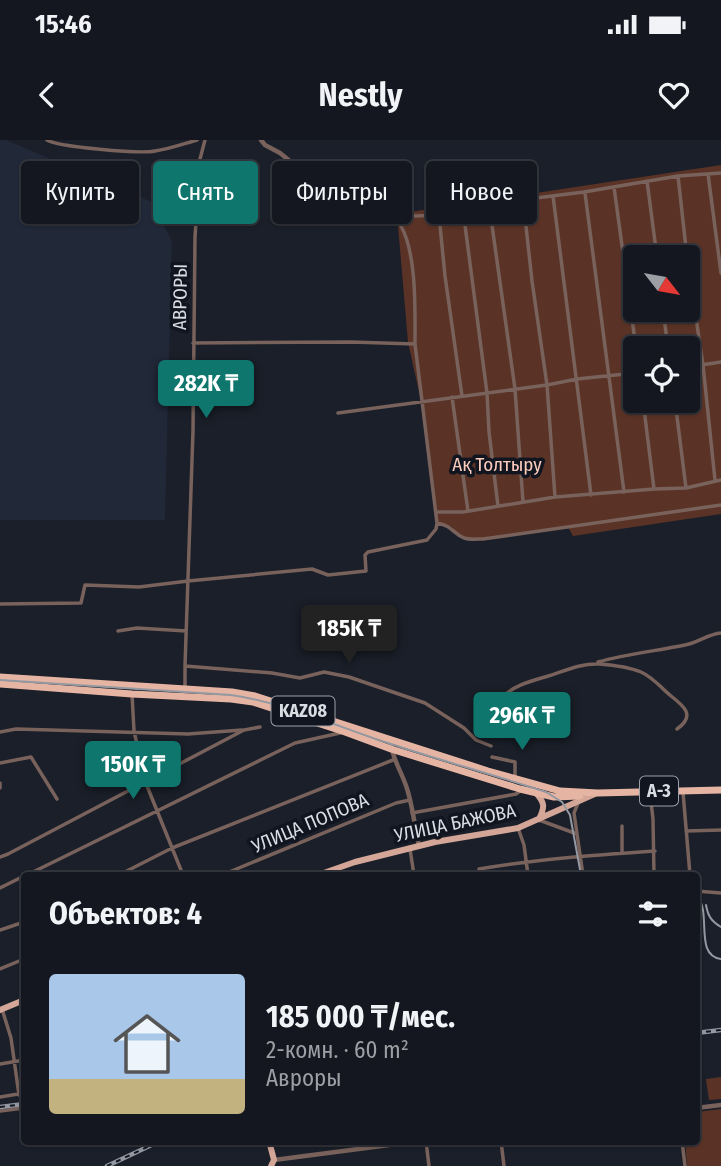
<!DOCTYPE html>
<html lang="ru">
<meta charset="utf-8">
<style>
body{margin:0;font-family:"Fira Sans Condensed",sans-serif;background:#1d2028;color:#f1f3f6;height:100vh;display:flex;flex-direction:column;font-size:26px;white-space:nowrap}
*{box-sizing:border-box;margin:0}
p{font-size:23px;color:#9d9fa4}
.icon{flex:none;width:38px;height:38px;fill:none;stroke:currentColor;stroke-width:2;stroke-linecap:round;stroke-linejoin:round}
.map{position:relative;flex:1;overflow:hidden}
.panel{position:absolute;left:21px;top:732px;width:679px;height:273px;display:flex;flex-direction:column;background:#14171f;border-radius:7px;box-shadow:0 2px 5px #0004,0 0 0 2px #33363d}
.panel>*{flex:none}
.guide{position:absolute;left:21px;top:21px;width:679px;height:63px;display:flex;gap:14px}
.needle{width:46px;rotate:121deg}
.controls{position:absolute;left:623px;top:105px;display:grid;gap:14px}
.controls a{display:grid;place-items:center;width:77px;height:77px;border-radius:7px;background:#14171f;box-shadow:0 2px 5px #0004,0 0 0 2px #33363d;font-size:35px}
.price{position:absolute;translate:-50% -60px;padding:0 16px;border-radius:7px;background:#0f766e;color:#fff;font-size:23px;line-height:46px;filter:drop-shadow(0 2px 4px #0008)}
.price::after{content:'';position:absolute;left:50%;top:42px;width:21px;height:16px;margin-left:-10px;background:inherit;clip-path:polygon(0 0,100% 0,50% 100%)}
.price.current{background:#222;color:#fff}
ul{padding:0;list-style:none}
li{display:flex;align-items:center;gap:21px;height:175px;padding:0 28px}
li+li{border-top:2px solid #33363d}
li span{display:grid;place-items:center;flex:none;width:196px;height:140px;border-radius:7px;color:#555}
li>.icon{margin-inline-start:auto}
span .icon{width:84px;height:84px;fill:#fffc;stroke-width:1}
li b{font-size:30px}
h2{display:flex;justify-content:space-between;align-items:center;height:84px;padding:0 28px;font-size:30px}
.pill{padding:0 24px;border-radius:7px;background:#14171f;box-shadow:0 2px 5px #0004,0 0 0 2px #33363d;font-size:24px;line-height:63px}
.pill.current{background:#0f766e;color:#fff}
.status{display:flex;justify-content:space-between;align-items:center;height:49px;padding:0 35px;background:#14171f;direction:ltr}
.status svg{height:19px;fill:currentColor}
header{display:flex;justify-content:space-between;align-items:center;height:91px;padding:0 28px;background:#14171f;font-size:32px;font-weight:700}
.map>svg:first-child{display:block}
.built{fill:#212838}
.green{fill:#5b3326;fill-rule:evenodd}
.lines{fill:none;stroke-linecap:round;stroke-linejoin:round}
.minor{stroke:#78625b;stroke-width:3.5}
.tertiary{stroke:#78625b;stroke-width:4.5}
.primary{stroke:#d4a697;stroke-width:6}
.trunk{stroke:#e6b4a3;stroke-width:7}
.tram{stroke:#9498a1;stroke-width:2}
.rail-casing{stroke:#9498a1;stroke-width:4.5}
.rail{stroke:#111520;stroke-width:2;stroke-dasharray:5;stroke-linecap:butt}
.labels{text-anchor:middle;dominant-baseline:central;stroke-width:7;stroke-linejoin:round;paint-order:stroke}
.shield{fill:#111520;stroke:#9ca0a8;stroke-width:2}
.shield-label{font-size:18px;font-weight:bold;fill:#d8dce3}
.street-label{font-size:19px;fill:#d8dce3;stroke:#111520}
.park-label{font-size:19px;fill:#fcccbc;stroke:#111520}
</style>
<div class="status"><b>15:46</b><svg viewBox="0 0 49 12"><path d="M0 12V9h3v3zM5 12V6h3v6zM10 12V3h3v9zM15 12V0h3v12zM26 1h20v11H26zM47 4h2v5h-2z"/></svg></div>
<header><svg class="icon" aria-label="back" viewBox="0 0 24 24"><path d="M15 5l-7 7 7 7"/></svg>Nestly<svg class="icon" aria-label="heart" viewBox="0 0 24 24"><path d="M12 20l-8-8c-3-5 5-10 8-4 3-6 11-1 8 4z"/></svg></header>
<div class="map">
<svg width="721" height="1026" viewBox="0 0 721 1026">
<rect width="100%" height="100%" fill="#1a1f29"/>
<path class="built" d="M0,0H6L152,62L172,101L165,380H0Z"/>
<path class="green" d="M721,25V374L573,396L568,387L471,400L456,393L452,387L437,383L421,261L408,202L397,74ZM635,117H688V170H635ZM635,208H688V261H635Z
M721,937V959L709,960L706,939Z
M721,969V1026H687L685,1001H696L697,972Z"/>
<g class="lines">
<path class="minor" d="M47,0C58,7 140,14 155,11C169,9 183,4 197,0
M708,34L721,133
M678,36L687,117
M647,41L657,117
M614,47L636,208
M585,53L624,352
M553,56L591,355
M523,59L532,141L547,245L555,357
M489,64L515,249L523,362
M463,70L487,253L489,292L498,366
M439,75L445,136L462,256
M688,124L703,225L715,340
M663,170L668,208
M415,204C415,171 417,115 401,86L405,73L415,76L439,75L489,64L584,52L678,36L721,33
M688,227L721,222
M452,257L468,371
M643,261L654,349
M675,261L686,348
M338,273L547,245L577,239L635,233
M436,372H463L555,357L654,349L686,348L721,340
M437,383C453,386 452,393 464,398C470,400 477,399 483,399L721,365
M0,464L81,463L85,445L139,447L188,441L312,429L328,435L366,431L365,415L368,412L427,400L436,389L437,383L415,204L351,202L193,203
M118,491L137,488L186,491
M598,522C626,514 656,511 685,505C697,503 708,494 721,493
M185,526L272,533L300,538L324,532L349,537L425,563L464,588L476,600L491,606
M185,548V526L193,291L195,97L200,19L205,0
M132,554L134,591L145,641L183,735
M502,558C512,546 531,541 545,537C562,532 581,523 599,524C612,525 629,527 641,532C654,538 661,548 671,556C684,566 696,576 677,589
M0,592L16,589L188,594L242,590
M492,617L515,622V637
M0,623L31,617L57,659
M0,643V648
M683,652L690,735
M650,653L653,679L654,735
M412,673L516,654L520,651
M539,680L577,694L583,735
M622,686V713
M518,688L524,705L528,735
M686,691L721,690
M577,694L574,673L578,663
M410,709L414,735
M0,717L8,714L244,590L260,587
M27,735L295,603L340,593
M119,735L172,708L393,620
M222,735L396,663L410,660
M479,735V729C537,719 596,715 655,711
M0,748L24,736
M696,751L721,753
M0,790L24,782
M0,829L24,819
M2,869L11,898L19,955
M0,924L24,920
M0,957L24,953
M0,971L24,968
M426,1001L429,1026
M501,1001L504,1026
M682,1001L685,1026"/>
<path class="tertiary" d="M261,0L265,5L280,13L296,26
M390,600C392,620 403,633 408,652C413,669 415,688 419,706
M696,968L721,965
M274,1020L420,1001"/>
<path class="primary" d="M536,653C545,663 545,667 539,679
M318,735L355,722L435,702L518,688L597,653
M0,870L24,860
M269,1001L274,1020L271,1026"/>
<path class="trunk" d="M0,537L232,552L255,556L488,631L560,651L598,653L721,650
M0,544L132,554L231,559L253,562L345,592L391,609L520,649L554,657L580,656"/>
<path class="tram" d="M0,540L231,555C286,563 338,587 391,604C442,621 495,635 546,652L562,662L570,675L581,735
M696,755C713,771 693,815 721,819
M706,765C708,776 711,781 721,787"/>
<defs>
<path id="rail" d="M696,893L721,890
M0,967L24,964
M107,1026L160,1001"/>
</defs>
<use href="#rail" class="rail-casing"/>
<use href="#rail" class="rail"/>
</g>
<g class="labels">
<g class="shield">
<rect x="271.5" y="556.5" width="63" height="29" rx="5"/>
<rect x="640" y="636.5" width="38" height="29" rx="5"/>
</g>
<g class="shield-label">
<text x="303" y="571">KAZ08</text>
<text x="659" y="651">A-3</text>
</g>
<g class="street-label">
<text transform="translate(180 157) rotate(-89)">АВРОРЫ</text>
<text transform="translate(310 683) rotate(-23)">УЛИЦА ПОПОВА</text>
<text transform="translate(455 683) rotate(-12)">УЛИЦА БАЖОВА</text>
</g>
<g class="park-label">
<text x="497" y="324">Ақ Толтыру</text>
</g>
</g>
</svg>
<div class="controls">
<a><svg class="needle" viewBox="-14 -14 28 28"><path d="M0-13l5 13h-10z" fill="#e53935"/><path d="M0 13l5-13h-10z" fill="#9d9fa4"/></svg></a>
<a><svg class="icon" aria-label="locate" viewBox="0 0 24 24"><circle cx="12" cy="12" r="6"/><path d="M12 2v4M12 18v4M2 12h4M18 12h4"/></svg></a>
</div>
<b class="price" style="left:206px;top:280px">282K ₸</b>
<b class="price current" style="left:349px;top:525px">185K ₸</b>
<b class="price" style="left:522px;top:612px">296K ₸</b>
<b class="price" style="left:133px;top:661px">150K ₸</b>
<div class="guide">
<a class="pill">Купить</a>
<a class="pill current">Снять</a>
<a class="pill">Фильтры</a>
<a class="pill">Новое</a>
</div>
<section class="panel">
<h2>Объектов: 4<svg class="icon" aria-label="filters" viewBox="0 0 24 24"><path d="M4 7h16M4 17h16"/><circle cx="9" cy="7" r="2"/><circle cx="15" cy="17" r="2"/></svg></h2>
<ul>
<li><span style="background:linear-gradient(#a9c7e8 75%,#c2b280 0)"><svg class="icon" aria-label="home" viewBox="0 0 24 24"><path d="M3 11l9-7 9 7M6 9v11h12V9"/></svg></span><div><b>185 000 ₸/мес.</b><p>2-комн. · 60 m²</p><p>Авроры</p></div></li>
</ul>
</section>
</div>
